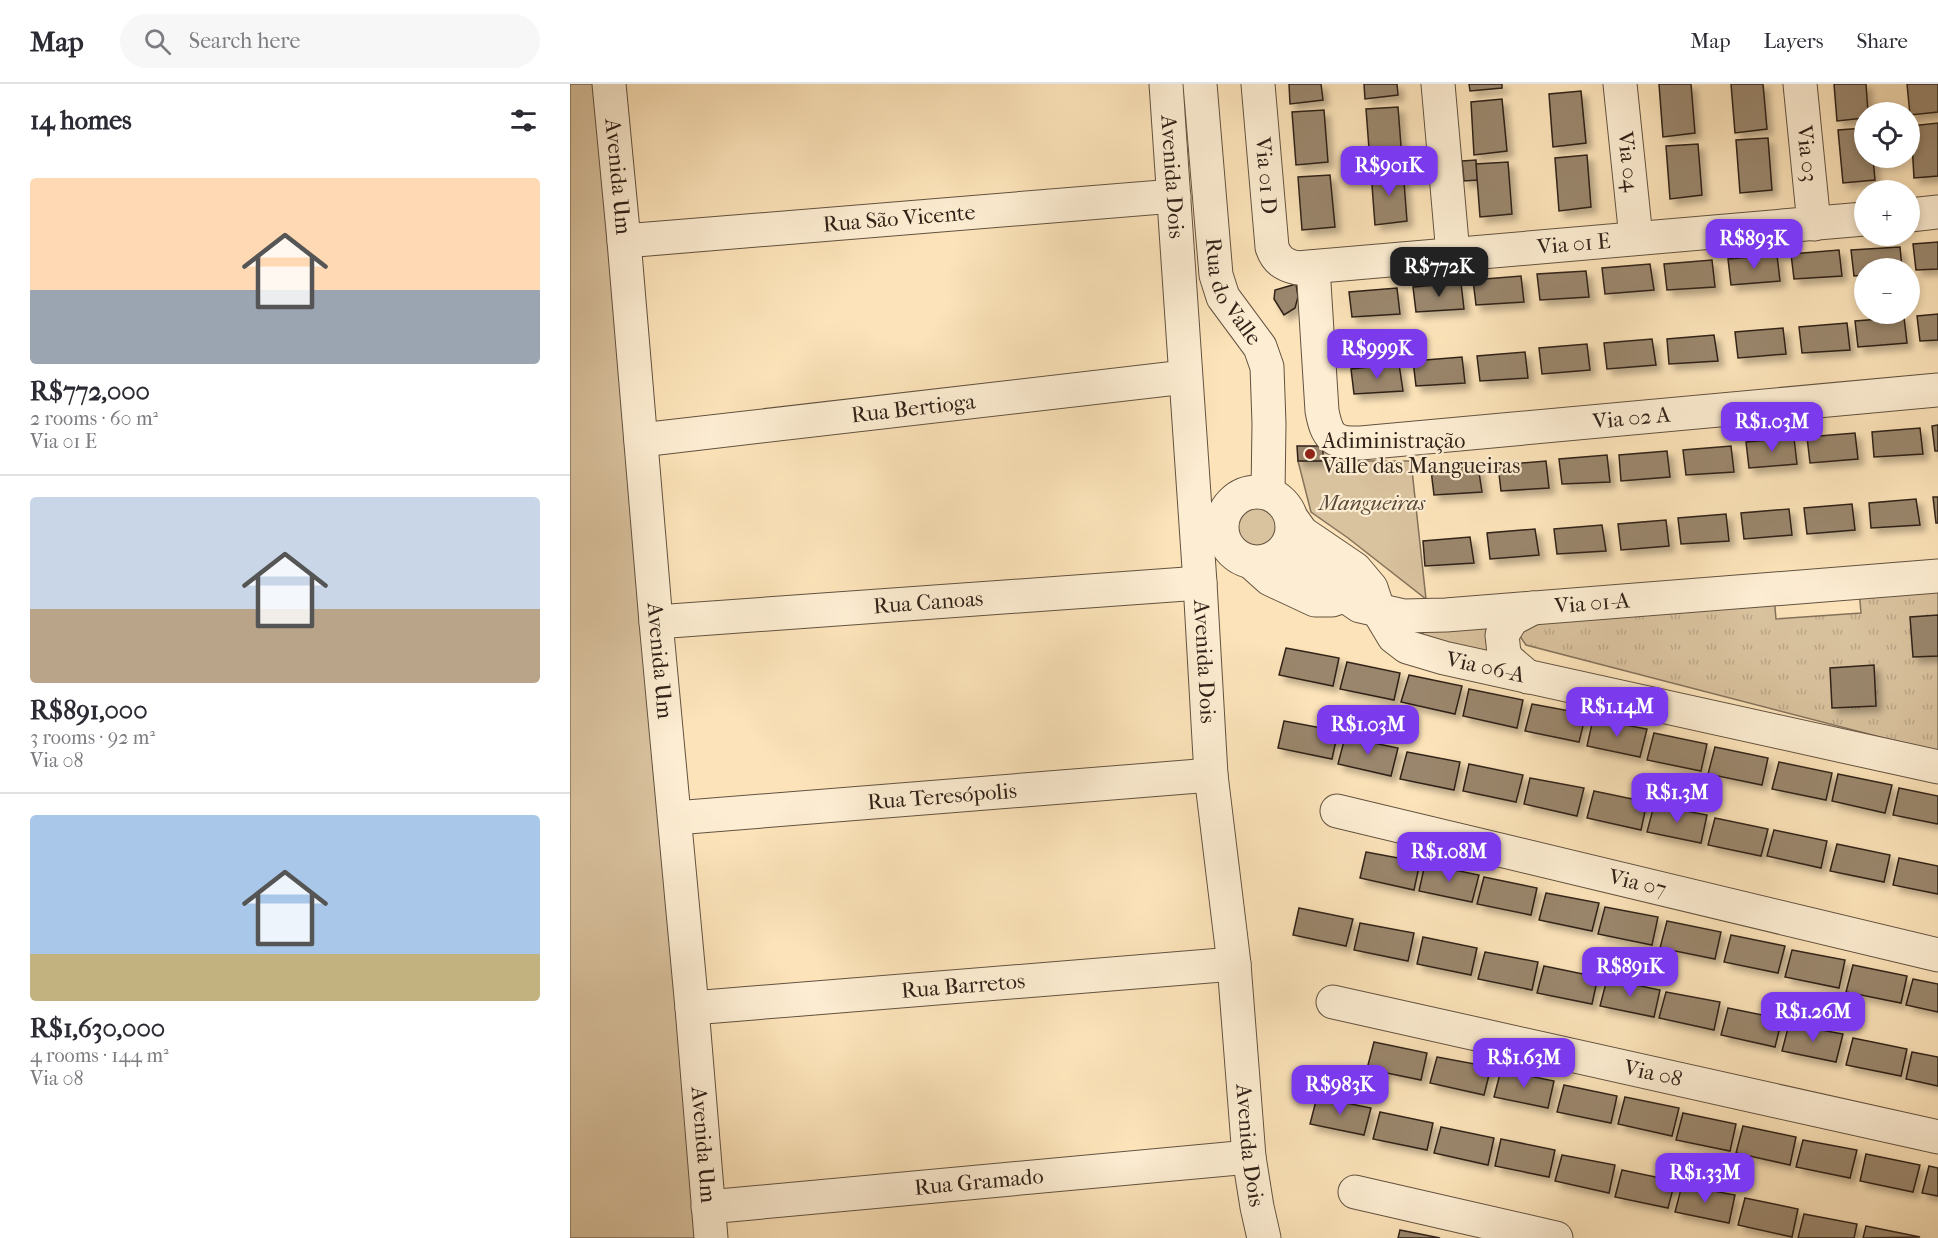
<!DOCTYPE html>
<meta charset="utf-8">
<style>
body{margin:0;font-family:"IM FELL French Canon",serif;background:#f7f7f7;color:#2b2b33;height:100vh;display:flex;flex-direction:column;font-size:22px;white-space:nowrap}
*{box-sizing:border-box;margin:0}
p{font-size:20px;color:#7c7c81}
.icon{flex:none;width:33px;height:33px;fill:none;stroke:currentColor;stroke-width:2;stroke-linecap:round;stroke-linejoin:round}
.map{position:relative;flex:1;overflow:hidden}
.sheet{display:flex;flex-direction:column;background:#fff;width:570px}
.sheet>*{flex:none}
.fabs{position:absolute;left:1284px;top:18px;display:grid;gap:12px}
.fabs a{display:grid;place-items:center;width:66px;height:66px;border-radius:50%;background:#fff;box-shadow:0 3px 9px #0003;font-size:30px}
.price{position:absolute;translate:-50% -51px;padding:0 14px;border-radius:12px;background:#7c3aed;color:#fff;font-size:20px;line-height:39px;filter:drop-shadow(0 2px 3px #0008)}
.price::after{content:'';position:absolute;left:50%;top:36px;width:18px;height:14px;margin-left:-9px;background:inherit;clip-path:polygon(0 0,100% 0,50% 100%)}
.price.current{background:#222;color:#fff}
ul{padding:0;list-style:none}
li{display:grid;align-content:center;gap:12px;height:318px;padding:0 30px}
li+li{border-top:2px solid #e1e1e2}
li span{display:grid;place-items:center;height:186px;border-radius:6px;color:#555}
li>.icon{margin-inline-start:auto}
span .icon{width:108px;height:108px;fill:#fffc;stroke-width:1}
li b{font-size:26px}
h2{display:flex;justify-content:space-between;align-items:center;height:72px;padding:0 30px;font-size:26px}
header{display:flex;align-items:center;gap:36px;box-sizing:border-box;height:84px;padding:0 30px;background:#fff;border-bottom:2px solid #e1e1e2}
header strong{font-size:28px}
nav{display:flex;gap:33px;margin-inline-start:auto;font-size:21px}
.search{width:420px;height:54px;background:#f7f7f7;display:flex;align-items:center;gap:15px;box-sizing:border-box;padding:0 21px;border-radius:33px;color:#7c7c81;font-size:22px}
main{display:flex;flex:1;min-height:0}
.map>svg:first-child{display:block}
.green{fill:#d9c29e;stroke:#84725b;stroke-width:1.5}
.park{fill:url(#park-tufts);stroke:#84725b;stroke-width:1.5}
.building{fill:#9a866c;stroke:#302218;stroke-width:1.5;filter:url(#shadow)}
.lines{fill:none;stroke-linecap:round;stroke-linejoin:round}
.minor-casing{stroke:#635240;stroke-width:35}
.minor{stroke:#fdedd2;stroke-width:33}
.poi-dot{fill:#8f2418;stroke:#fdedd2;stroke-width:2}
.labels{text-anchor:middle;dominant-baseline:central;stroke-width:4.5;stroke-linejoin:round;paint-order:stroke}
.street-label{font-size:22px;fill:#302218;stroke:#fdedd2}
.poi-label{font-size:22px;fill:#302218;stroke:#fdedd2;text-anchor:start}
.park-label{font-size:22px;font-style:italic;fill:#5a4a3a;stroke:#fdedd2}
</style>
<header>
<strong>Map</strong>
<div class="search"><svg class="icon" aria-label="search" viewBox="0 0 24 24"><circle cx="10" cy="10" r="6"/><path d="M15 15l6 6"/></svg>Search here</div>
<nav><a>Map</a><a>Layers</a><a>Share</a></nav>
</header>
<main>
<section class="sheet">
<h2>14 homes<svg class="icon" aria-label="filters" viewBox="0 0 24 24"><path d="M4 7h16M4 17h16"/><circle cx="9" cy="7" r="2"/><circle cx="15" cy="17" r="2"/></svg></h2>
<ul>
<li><span style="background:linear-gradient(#ffd9b3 60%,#9aa5b1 0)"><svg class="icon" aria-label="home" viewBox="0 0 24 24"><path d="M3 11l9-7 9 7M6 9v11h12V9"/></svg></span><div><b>R$772,000</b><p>2 rooms · 60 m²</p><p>Via 01 E</p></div></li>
<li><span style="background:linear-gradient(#c9d6e8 60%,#b9a48a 0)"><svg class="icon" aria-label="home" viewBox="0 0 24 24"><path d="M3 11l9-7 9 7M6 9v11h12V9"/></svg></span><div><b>R$891,000</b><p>3 rooms · 92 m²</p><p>Via 08</p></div></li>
<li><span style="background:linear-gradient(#a9c7e8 75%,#c2b280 0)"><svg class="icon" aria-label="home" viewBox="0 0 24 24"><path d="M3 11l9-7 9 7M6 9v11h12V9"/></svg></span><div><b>R$1,630,000</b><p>4 rooms · 144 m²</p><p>Via 08</p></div></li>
</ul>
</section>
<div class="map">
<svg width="1368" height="1154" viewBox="0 0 1368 1154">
<defs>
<pattern id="park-tufts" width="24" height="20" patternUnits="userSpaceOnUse" patternTransform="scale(1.5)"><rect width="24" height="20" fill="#d9c29e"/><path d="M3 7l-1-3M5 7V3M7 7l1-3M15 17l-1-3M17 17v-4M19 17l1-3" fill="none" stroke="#bba687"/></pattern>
<filter id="shadow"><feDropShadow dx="5.5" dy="5.5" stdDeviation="3" flood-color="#0004"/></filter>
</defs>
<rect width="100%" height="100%" fill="#fce3b9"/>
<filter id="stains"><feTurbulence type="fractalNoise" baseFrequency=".00333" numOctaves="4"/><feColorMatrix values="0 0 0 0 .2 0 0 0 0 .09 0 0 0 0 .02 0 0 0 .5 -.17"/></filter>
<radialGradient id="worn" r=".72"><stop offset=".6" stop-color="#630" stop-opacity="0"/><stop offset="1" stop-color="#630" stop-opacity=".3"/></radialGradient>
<path class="green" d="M0,0H46L142,1154H0Z
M728,377H841L856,515L778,454L741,428Z
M690,422C708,426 709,430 715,446C711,458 705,466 692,466C687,466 682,467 678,466C664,460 661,439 672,429C677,425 684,424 690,422Z
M920,540L919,568L851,554L853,549L860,544Z"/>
<path class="park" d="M1368,501V668L956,561L947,548L950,539L1204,512L1206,535L1291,529L1289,506Z"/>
<path class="building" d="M719,0H751L753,16L720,20Z
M794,0H827L828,11L795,15Z
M899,0H932V4L900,7Z
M1089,0H1121L1125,49L1093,53Z
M1161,0H1193L1197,45L1165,49Z
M1264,0H1296L1298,28H1294V34L1267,37Z
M1337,0H1368V28L1340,31Z
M1011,7L1016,59L983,63L979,10Z
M932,15L937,67L904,71L901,18Z
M828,23L832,75L800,78L796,25Z
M754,26L758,78L726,81L722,28Z
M1368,39V92L1344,94L1341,42Z
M1294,44V74H1303L1305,96L1273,99L1268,46Z
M1198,54L1202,106L1170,109L1166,56Z
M1128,60L1132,111L1100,115L1096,62Z
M1017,71L1021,123L989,127L985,74Z
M906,76L907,96L894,97L892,77Z
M938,78L942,130L910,133L906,80Z
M833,85L837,137L805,141L801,88Z
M760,91L765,143L732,146L728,93Z
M1368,158V185L1346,186L1343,160Z
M1330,163L1332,184H1294V191L1284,192L1281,166Z
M1269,166L1272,192L1224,195L1221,170Z
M1207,171L1210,197L1161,201L1158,175Z
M1142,176L1145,203L1097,206L1094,180Z
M1080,180L1084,206L1035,210L1032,184Z
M1016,187L1019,213L970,216L967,190Z
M951,192L954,218L906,221L903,196Z
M891,199L894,225L846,228L843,203Z
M726,200L728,213L725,224L714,231L704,215L705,206Z
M827,204L830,230L782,233L779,208Z
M1368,230V256L1350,257L1347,232Z
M1334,233L1337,259L1288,263L1285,237Z
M1277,239L1280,266L1232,269L1229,243Z
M1213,244L1216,270L1168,274L1165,248Z
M1144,251L1148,277L1099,280L1097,255Z
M1082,255L1086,281L1037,285L1034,259Z
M1017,260L1020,286L972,290L969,264Z
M955,268L958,294L910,297L907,272Z
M892,273L895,299L846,302L843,277Z
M829,280L833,307L784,310L781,285Z
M1368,341V367H1365L1362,342Z
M1350,344L1353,370L1304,373L1302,348Z
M1285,349L1288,375L1240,379L1237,353Z
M1224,354L1227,380L1179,384L1176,358Z
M727,362H753V377H728Z
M1161,362L1164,388L1116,391L1113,366Z
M1097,367L1100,393L1051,397L1049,371Z
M1037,371L1040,398L992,400L989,375Z
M976,377L979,404L931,407L928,381Z
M908,382L912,408L864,411L861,386Z
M1363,413H1368V439H1366Z
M1346,415L1350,441L1301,444L1299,419Z
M1282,420L1285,446L1237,450L1234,424Z
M1219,425L1222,451L1174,455L1171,429Z
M1156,430L1159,457L1111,460L1108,434Z
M1096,436L1099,462L1051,466L1048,440Z
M1032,441L1036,467L987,470L984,445Z
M965,445L969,471L920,475L917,449Z
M900,453L904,479L855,482L853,457Z
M1368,531V572L1343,573L1340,533Z
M716,564L769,574L763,602L709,591Z
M777,578L830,589L824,616L770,605Z
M1304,581L1306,622L1262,624L1260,584Z
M839,591L892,602L885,630L831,618Z
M899,605L953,616L947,644L893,632Z
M962,620L1016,630L1009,658L955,647Z
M1023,635L1077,645L1070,673L1017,662Z
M714,637L768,647L762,675L708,664Z
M1084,649L1137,660L1131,687L1077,676Z
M775,653L828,664L821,692L768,680Z
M1145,663L1198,674L1192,701L1138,690Z
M837,668L890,678L884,706L830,695Z
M1209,678L1262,689L1256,716L1202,705Z
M899,680L953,691L946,718L893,707Z
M1268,690L1322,701L1315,729L1262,717Z
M960,694L1014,704L1007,732L954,720Z
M1329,704L1368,712V740L1323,731Z
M1024,707L1077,718L1071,746L1017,734Z
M1084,721L1137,731L1131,759L1077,748Z
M1145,734L1198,745L1191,772L1138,761Z
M1204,746L1257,757L1251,784L1197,772Z
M1267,760L1320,771L1314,798L1260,787Z
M796,768L850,778L844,806L790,794Z
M1329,774L1368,782V810L1323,801Z
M855,780L909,791L902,818L849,807Z
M914,793L967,804L961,831L907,820Z
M976,809L1029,819L1022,847L969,836Z
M1035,823L1088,833L1082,861L1028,850Z
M729,824L783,835L776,862L723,851Z
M1097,837L1151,848L1145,875L1090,864Z
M790,839L844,849L838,877L784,866Z
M1161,851L1215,862L1208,889L1154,878Z
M853,853L907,864L901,891L847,880Z
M1222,866L1275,876L1269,904L1215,893Z
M915,868L968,878L962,906L908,895Z
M1283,881L1337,892L1331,919L1276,908Z
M974,882L1028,893L1022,920L967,909Z
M1037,895L1090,906L1084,933L1030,922Z
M1343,895L1368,900V928L1336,921Z
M1096,908L1150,918L1144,946L1089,934Z
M1158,924L1212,935L1205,963L1151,951Z
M1219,940L1273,950L1266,978L1212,967Z
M1283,954L1337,965L1331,992L1276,981Z
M804,958L857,969L851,996L797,985Z
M1342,968L1368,973V1002L1336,995Z
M867,973L921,983L914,1011L860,999Z
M931,986L984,997L978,1024L924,1013Z
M994,1001L1047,1012L1041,1039L987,1028Z
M747,1013L801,1024L794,1051L740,1040Z
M1055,1013L1109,1024L1102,1052L1048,1040Z
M810,1028L863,1039L857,1066L803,1055Z
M1113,1029L1166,1040L1160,1067L1106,1056Z
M1173,1042L1226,1053L1220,1081L1166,1069Z
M871,1043L924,1054L918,1081L864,1069Z
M931,1055L985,1066L979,1093L925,1082Z
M1233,1056L1287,1066L1280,1094L1226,1083Z
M1296,1070L1350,1081L1343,1108L1290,1097Z
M992,1071L1045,1081L1039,1109L985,1097Z
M1359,1082L1368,1084V1112L1352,1109Z
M1052,1086L1105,1097L1098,1124L1045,1113Z
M1112,1101L1165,1111L1159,1139L1105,1128Z
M1175,1114L1228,1125L1222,1153L1168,1141Z
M1234,1130L1287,1140L1284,1154H1228Z
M1296,1142L1350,1153L1293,1154Z
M830,1146L870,1154H828Z"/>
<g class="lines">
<defs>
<g id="minor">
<path id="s1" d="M39,0L54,157L86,538L122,924L141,1154"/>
<path id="s2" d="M596,0L630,499L641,691L664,880L679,1073L687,1123L694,1154"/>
<path id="s3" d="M630,0L646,191L653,213L690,263L697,283L699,340L698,409"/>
<path id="s4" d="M688,0L702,163C706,176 714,181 727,184L1294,135"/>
<path d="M868,0L883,170"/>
<path id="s5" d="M1050,0L1066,154"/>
<path id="s6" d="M1230,0L1244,140"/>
<path d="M1340,131L1368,128"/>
<path id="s7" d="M54,157L604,112"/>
<path id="s8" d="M743,183L752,327C757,353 763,360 791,359L1368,306"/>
<path id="s9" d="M71,356L615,293"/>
<circle cx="687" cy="443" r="35"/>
<path id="s10" d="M722,435L732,449L785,485L801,504L809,528L824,553L837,563L874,574L1368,683"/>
<path id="s11" d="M704,475L713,474L724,477L790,522L834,532L876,531L1368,492"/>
<path d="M681,478L700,495L745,516H762L773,512"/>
<path id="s12" d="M86,538L630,499"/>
<path d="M958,593L938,576L934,569L932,551L942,535L963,524"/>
<path id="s13" d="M767,727L1368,871"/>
<path id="s14" d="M105,734L641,691"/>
<path id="s15" d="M763,918L1368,1053"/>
<path id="s16" d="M122,924L664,880"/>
<path d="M785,1108L986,1154"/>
<path id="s17" d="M138,1123L679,1073"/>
</g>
</defs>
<use href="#minor" class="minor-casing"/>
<use href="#minor" class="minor"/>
</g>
<circle class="poi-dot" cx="740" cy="370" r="6"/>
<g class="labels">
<g class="street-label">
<text stroke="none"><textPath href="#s6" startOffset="70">Via 03</textPath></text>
<text stroke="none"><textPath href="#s5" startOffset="78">Via 04</textPath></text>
<text stroke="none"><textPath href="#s4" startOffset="92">Via 01 D</textPath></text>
<text stroke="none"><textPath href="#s1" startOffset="93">Avenida Um</textPath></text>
<text stroke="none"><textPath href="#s2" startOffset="93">Avenida Dois</textPath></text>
<text stroke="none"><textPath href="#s7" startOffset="276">Rua São Vicente</textPath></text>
<text stroke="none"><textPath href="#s4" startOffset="476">Via 01 E</textPath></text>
<text stroke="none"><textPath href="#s3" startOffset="213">Rua do Valle</textPath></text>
<text stroke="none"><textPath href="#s9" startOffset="274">Rua Bertioga</textPath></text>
<text stroke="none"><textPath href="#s8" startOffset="474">Via 02 A</textPath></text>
<text stroke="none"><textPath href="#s12" startOffset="273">Rua Canoas</textPath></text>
<text stroke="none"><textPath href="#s11" startOffset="334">Via 01-A</textPath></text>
<text stroke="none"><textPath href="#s1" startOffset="579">Avenida Um</textPath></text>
<text stroke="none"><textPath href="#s2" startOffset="579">Avenida Dois</textPath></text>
<text stroke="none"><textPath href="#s10" startOffset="258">Via 06-A</textPath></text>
<text stroke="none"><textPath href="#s14" startOffset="268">Rua Teresópolis</textPath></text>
<text stroke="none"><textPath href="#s13" startOffset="309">Via 07</textPath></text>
<text stroke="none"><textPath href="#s16" startOffset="272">Rua Barretos</textPath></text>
<text stroke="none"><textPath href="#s15" startOffset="328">Via 08</textPath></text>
<text stroke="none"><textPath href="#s1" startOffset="1065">Avenida Um</textPath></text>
<text stroke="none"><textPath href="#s2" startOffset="1065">Avenida Dois</textPath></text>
<text stroke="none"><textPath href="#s17" startOffset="272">Rua Gramado</textPath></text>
</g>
<g class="poi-label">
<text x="752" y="357">Adiministração<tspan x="752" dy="25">Valle das Mangueiras</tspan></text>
</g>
<g class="park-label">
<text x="802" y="419">Mangueiras</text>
</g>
</g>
<rect width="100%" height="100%" filter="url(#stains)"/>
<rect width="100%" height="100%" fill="url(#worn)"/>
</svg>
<div class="fabs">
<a><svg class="icon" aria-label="locate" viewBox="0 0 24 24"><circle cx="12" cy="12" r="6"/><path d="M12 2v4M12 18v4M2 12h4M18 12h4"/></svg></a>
<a>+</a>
<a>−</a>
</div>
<b class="price" style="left:819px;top:113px">R$901K</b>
<b class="price" style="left:1184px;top:186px">R$893K</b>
<b class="price current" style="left:869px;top:214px">R$772K</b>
<b class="price" style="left:807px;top:296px">R$999K</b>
<b class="price" style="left:1202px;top:369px">R$1.03M</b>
<b class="price" style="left:1047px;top:654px">R$1.14M</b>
<b class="price" style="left:798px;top:672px">R$1.03M</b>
<b class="price" style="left:1107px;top:740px">R$1.3M</b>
<b class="price" style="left:879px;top:799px">R$1.08M</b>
<b class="price" style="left:1060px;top:914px">R$891K</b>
<b class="price" style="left:1243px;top:959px">R$1.26M</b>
<b class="price" style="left:954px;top:1005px">R$1.63M</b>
<b class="price" style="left:770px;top:1032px">R$983K</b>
<b class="price" style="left:1135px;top:1120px">R$1.33M</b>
</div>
</main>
